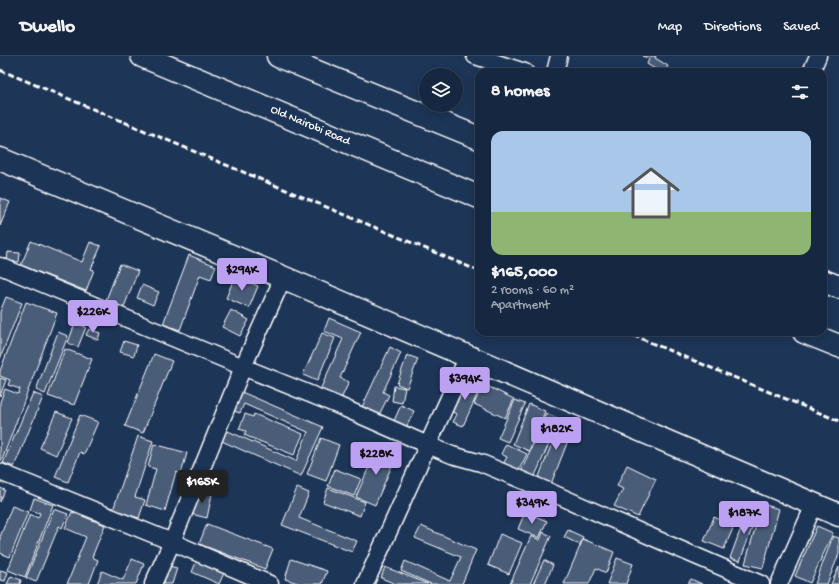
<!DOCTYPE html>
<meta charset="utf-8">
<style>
body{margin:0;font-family:"Gochi Hand",sans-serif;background:#23344c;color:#f1f3f6;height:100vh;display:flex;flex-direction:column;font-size:15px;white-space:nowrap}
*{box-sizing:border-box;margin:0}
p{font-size:13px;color:#9ea6b1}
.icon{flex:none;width:22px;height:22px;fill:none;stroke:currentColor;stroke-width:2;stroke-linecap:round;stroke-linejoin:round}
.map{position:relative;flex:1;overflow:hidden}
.drawer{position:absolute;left:475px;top:12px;width:352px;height:268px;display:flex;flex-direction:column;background:#162841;border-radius:12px;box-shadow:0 2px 10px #0003,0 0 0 1px #35445a}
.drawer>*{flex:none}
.buttons{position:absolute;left:419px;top:12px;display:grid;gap:8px}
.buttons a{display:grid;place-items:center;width:44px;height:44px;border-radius:50%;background:#162841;box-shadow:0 2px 10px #0003,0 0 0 1px #35445a;font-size:20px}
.price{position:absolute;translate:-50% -34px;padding:0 9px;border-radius:4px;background:#bca0f2;color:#111;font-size:13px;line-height:26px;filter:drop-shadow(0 1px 2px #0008)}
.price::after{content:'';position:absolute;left:50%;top:24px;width:12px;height:9px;margin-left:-6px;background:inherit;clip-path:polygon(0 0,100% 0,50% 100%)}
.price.active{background:#222;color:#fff}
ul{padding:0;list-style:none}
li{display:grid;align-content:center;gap:8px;height:212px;padding:0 16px}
li span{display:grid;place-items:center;height:124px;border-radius:12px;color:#555}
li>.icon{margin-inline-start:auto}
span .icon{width:72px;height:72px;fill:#fffc;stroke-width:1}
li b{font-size:17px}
h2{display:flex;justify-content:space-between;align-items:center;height:48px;padding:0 16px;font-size:17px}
header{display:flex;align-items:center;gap:24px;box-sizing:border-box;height:56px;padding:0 20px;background:#162841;border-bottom:1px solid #35445a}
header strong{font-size:19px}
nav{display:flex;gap:22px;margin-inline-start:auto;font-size:14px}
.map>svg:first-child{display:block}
.building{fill:#4a5d79;stroke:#fff}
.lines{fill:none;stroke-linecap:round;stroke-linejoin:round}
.street-casing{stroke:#fff;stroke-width:19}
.secondary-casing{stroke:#fff;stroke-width:25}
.highway-casing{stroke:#fff;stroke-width:25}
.street{stroke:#1d3557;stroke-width:16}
.secondary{stroke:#1d3557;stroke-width:22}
.highway{stroke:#1d3557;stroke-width:22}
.rail{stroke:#fff;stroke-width:3;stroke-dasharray:6 3;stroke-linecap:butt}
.labels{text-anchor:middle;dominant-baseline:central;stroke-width:4;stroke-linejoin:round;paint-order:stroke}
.street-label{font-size:12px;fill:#fff;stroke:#1d3557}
</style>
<header>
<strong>Dwello</strong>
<nav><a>Map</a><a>Directions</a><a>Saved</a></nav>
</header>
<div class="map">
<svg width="839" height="528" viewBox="0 0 839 528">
<rect width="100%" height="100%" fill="#1d3557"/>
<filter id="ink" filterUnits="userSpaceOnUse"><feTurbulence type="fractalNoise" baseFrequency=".025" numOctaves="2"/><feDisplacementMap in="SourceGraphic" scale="8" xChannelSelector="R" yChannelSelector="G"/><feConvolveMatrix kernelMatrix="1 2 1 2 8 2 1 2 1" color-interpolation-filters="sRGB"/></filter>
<g filter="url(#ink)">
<path class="building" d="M643,0H656L655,2L668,10L665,16H660L647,8L649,3Z
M0,142L10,146L0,170Z
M31,185L82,206L90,186L101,190L91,213L94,214L86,235L21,209Z
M8,196L20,197L19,206L7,205Z
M189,199L216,210L211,223L200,219L180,274L163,268Z
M120,208L138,215L124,251L106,244Z
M235,220L258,230L249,252L226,242Z
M142,229L159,236L153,249L137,242Z
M6,241L22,247L0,303V256Z
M26,246L57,257L2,404H0V346L5,333L18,338L20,333L8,329L10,324L0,320V315Z
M231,254L249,264L240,280L222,271Z
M329,262L361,276L340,322L349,326L341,343L320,334L343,283L324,275Z
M75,267L86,271L78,291L68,287Z
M89,273L100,277L98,284L86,279Z
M58,276L68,280L45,338L36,334Z
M322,277L335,282L317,325L303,319Z
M124,285L137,289L134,300L120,296Z
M390,291L401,297L383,336L389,339L379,359L362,351Z
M65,293L92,303L74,349L48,340Z
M154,298L172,305L143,377L125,370Z
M407,299L418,303L407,332L397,328Z
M0,322L6,324L0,340Z
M464,323L481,330L463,370L453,366L457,358L450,355Z
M483,328L514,343L505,362L474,348Z
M394,330L405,332L402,347L392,345Z
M237,334L323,371L301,420L217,383L221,372L296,405L308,376L244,348L240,357L229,353Z
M33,337L43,341L14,411L3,407Z
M515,344L525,348L508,386L498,382Z
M529,348L545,355L529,395L513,388Z
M401,349L414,355L406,372L393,367Z
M56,356L72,362L56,399L40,392Z
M546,357L560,363L534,422L521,416Z
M245,358L253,361L254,358L303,378L294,399L244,379L246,375L239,373Z
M80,359L98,366L84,398L80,396L68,426L55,421Z
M562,362L575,367L551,428L538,423Z
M138,380L153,385L135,441L145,444L139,462L113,454Z
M321,382L339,389L326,425L307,418Z
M154,388L187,397L181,418L176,416L165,455L146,449L156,413L148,411Z
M506,388L527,398L518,416L503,408L507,401L501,398Z
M377,392L396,400L375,449L356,441Z
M627,409L656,423L638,461L614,450L623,433L617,430Z
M335,413L361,423L354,440L328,430Z
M0,432L5,434L0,446Z
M297,432L309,437L299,462L357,485L352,496L282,469Z
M328,432L365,446L360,460L323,446Z
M197,434L212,438L207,462L191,458Z
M34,442L53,449L25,521L8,514L30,458L38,462L40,457L30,454Z
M762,448L779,453L763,512L745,508Z
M12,450L28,456L10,501L0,497V481Z
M54,453L68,458L62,472L59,470L36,526L26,522Z
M748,453L758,456L740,505L730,502Z
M72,456L105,469L92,501L98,504L89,528H67L86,481L65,472Z
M525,456L547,465L539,482L518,473Z
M714,461L734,470L724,493L704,485Z
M207,468L273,493L265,513L199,488Z
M421,470L476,494L462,528H431L401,515L405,505L450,525L461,501L415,482Z
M817,470L833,477L810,527L795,520Z
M568,474L583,481L580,489L564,481Z
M543,476L551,480L530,528H510L531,480L540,484Z
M500,478L522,487L509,518L488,509Z
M833,480L839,482V498L827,528H815Z
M583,483L614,496L606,517L596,512L589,528H564Z
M617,502L633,508L626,528H607Z
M132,503L144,508L136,528H97L102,515L123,524Z
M291,503L327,515L322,528H301L285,523Z
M197,504L224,517L219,528L192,516Z
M544,504L553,509L545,528H533Z
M169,510L177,512L172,528H163Z
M385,511L428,528H396L381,522Z
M839,511V528H831Z
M0,514L8,516L5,525L0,524Z
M11,520L21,524L20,528H7Z
M691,523L702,528H688Z"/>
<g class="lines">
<defs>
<path id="street" d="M475,0L525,16
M555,16L559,0
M811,16L818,0
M0,210L243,311L337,349L428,389L452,399L481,407L548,435L670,489L761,528
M0,416L172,486L270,528
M153,528L172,486L243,311L278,233L282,221
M365,528L468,300
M779,528L814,449"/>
<path id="secondary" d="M0,103L282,221L839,459"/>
<path id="highway" d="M142,0L479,141
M278,0L479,82
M823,225L839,231
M804,276L839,290"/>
</defs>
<use href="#street" class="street-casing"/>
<use href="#secondary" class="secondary-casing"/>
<use href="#highway" class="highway-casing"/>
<use href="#street" class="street"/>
<use href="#secondary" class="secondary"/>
<use href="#highway" class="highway"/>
<path class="rail" d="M0,14L479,215
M625,276L839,365"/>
</g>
</g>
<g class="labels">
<g class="street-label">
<text transform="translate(310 70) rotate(23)">Old Nairobi Road</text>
</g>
</g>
</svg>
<div class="buttons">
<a><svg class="icon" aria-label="layers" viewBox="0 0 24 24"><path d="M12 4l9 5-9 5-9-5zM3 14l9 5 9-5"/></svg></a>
</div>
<b class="price" style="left:242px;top:236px">$294K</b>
<b class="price" style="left:93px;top:278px">$226K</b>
<b class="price" style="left:465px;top:345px">$394K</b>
<b class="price" style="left:556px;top:395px">$182K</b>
<b class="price" style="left:376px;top:420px">$228K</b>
<b class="price active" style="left:202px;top:448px">$165K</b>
<b class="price" style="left:532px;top:469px">$349K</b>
<b class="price" style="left:744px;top:479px">$187K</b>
<section class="drawer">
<h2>8 homes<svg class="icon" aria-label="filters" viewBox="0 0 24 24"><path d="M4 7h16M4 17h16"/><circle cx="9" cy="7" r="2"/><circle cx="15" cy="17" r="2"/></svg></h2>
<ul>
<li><span style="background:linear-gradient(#a9c7e8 65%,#8fb573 0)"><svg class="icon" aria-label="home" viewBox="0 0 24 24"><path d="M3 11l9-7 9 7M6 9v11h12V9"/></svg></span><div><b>$165,000</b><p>2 rooms · 60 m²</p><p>Apartment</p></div></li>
</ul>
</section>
</div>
